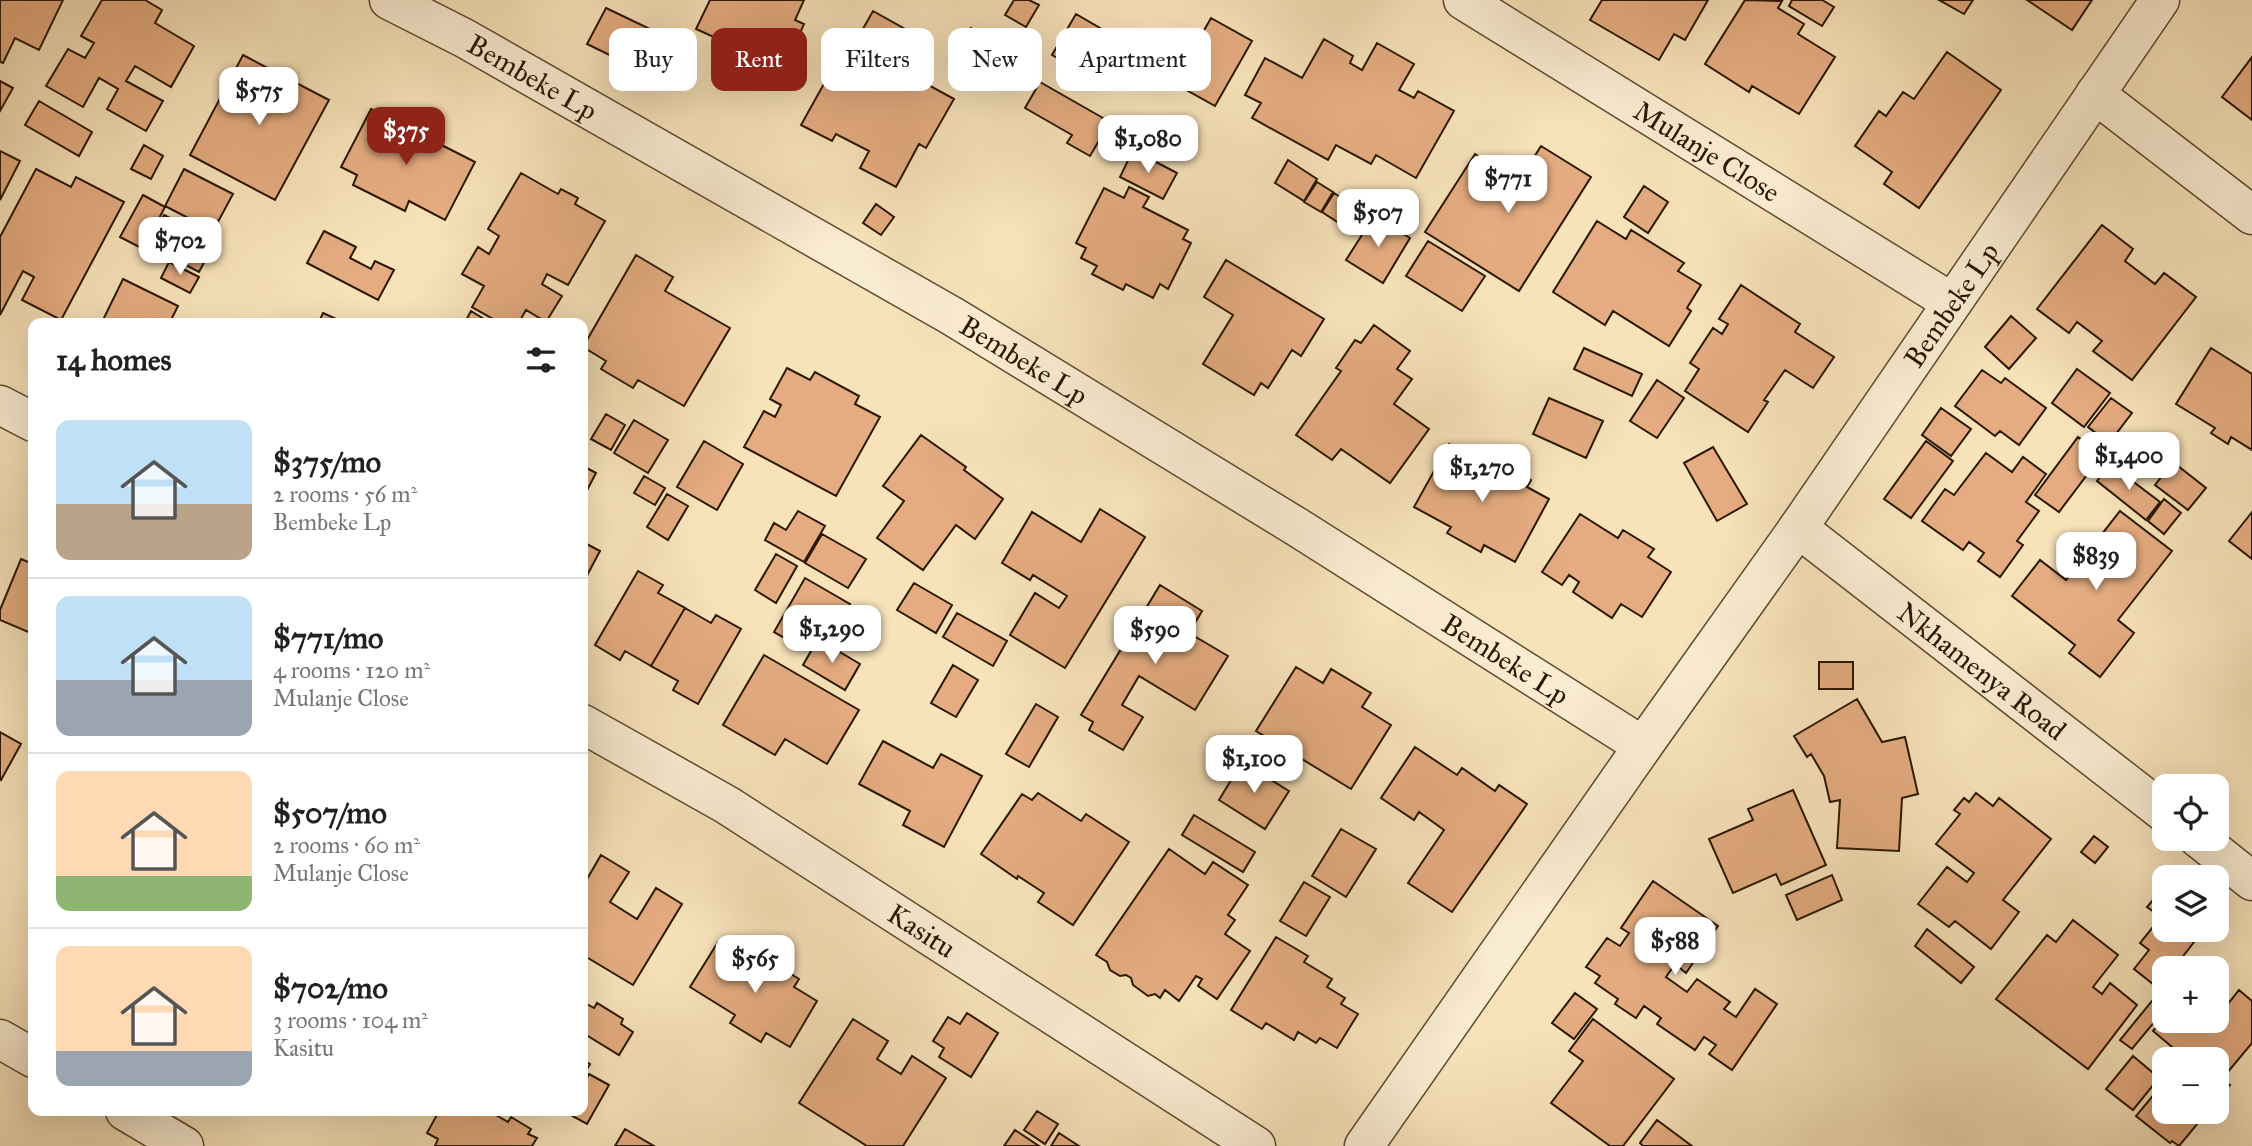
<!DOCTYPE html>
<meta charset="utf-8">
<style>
body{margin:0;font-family:"IM FELL Great Primer",serif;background:#f2f2f2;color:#202124;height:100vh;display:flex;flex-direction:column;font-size:26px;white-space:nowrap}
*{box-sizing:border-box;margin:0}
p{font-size:23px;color:#757577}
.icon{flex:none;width:38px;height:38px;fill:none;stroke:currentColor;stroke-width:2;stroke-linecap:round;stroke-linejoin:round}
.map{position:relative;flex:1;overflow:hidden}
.panel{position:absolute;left:28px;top:318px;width:560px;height:798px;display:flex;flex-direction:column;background:#fff;border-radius:14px;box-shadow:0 7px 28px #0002}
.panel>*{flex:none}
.guide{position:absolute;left:609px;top:28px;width:665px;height:63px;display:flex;gap:14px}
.fabs{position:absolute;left:2152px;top:774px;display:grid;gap:14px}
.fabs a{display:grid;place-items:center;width:77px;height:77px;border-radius:14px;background:#fff;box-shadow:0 7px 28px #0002;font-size:35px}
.price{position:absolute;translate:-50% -60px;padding:0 16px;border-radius:14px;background:#fff;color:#222;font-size:23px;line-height:46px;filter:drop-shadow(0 2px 4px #0008)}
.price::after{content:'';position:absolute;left:50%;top:42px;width:21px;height:16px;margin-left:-10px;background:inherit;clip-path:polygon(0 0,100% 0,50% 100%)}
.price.current{background:#8f2418;color:#fff}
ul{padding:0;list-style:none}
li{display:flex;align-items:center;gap:21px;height:175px;padding:0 28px}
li+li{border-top:2px solid #e0e0e0}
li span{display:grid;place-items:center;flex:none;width:196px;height:140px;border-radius:14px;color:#555}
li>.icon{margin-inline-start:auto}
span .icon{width:84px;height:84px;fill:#fffc;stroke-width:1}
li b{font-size:30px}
h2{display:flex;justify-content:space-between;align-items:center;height:84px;padding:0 28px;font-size:30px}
.tag{padding:0 24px;border-radius:14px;background:#fff;box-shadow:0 7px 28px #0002;font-size:24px;line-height:63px}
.tag.current{background:#8f2418;color:#fff}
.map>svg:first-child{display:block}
.building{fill:#e4ac80;stroke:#2a1700;stroke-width:2}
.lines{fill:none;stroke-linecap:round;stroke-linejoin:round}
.street-casing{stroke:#5d4a2e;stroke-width:41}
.street{stroke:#faecd2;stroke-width:38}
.labels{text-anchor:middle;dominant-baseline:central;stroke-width:6;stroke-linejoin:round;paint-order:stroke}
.street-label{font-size:28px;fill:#2a1700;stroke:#faecd2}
</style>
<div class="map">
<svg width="2252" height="1146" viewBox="0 0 2252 1146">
<rect width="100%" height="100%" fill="#f7e2ba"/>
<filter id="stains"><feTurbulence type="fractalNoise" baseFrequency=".00286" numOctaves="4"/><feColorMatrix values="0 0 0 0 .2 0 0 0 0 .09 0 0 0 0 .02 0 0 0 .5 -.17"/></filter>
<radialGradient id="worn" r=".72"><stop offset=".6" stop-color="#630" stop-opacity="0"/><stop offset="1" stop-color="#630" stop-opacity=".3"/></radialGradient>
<path class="building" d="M0,0H63L39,50L15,38L3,63L0,62Z
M102,0H145L162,10L155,23L194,46L171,87L135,66L126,81L163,101L146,131L107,109L118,89L99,78L83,107L46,86L68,49L85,58L94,43L81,36Z
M710,0H804L795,20L804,24L784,69L696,29Z
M1014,0H1029L1039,5L1026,27L1005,15Z
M1602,0H1708L1685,40L1674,34L1659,60L1590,20Z
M1745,0L1782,1L1778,8L1804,24L1798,34L1835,57L1799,114L1752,86L1749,92L1705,64Z
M1792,0H1822L1834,7L1822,26L1789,6Z
M1939,0H1973L1964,14Z
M2027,0H2092L2072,30Z
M606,8L652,30L634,67L587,44Z
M873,11L905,29L884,67L922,88L925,83L954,99L926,148L919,144L896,187L860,168L869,151L836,134L832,141L801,125L850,37L856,41Z
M1076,14L1129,45L1107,86L1052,55Z
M1211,18L1252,41L1215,106L1174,83Z
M971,28L1010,50L998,72L959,51Z
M1324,39L1353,56L1350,63L1362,70L1377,43L1414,64L1399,90L1414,98L1418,91L1454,111L1416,178L1376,155L1371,164L1336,145L1328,160L1252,118L1261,103L1245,95L1265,58L1302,78Z
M1947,52L2001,90L1919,208L1884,184L1892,172L1855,146L1879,111L1886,116L1903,92L1914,99Z
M243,55L329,100L275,200L190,155Z
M2252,57V120L2222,97Z
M0,81L13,88L0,111Z
M1040,82L1110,122L1090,156L1067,143L1072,135L1025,108Z
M39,101L92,132L79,156L25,125Z
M371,109L475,162L445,220L409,201L405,211L353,185L357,175L341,167Z
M144,145L163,156L151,179L131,169Z
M1541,146L1591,177L1519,291L1425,232L1475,154L1502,171L1490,189L1507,200Z
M1133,150L1177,173L1163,199L1120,177Z
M0,151L20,161L0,200Z
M1288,160L1317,179L1304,201L1275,183Z
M36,169L71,187L76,177L124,202L61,320L22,300L34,277L23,271L0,315V237Z
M184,169L233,194L213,231L165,206Z
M521,173L558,194L561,189L578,198L575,204L605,221L568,285L547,274L542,284L562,296L546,322L526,310L518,324H502L472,307L484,286L462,274L478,247L489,254L499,236L488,229Z
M1317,182L1333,192L1321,212L1304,202Z
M1644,186L1668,202L1648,233L1624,217Z
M1129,187L1149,197L1143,207L1188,230L1183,239L1191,243L1168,289L1160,284L1153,298L1126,284L1123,290L1092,274L1097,266L1081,258L1086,248L1076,243L1104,188L1124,198Z
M1334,193L1353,205L1342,225L1322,212Z
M143,195L165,207L143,249L120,237Z
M876,204L894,217L881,235L863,223Z
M164,215L215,242L199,272L148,245Z
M1374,216L1410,238L1383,283L1346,260Z
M1597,221L1626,239L1631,230L1684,263L1678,271L1701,285L1687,308L1691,311L1669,346L1613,311L1605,325L1553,292Z
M2102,225L2133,249L2125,261L2155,284L2164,273L2196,297L2132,380L2093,351L2102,341L2077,322L2069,333L2037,309Z
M324,231L356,247L350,258L371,269L375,261L394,270L378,300L307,263Z
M1428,241L1485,276L1462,311L1406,276Z
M636,255L673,277L665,291L730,328L684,406L638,380L633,388L601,369L606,361L583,347Z
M1226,260L1324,319L1301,356L1292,350L1268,388L1261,383L1254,395L1203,364L1233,315L1204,297Z
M169,262L199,277L190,293L161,278Z
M123,279L178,306L169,324H101Z
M1741,285L1800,324L1795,332L1834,357L1813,388L1785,370L1764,400L1768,402L1748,432L1685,391L1699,369L1690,363L1713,328L1722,334L1728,324L1719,319Z
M471,311L492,324H464Z
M323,313L347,324H318Z
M2011,316L2036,338L2009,369L1985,347Z
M1374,325L1410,351L1397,369L1412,379L1394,404L1429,429L1390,483L1341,449L1332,460L1296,435L1341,371L1336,368L1355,340L1361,343Z
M1584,348L1642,374L1632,396L1574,369Z
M2211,348L2252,374V450L2231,437L2228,444L2211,433L2215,428L2176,404Z
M787,368L810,380L815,372L859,396L855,404L880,417L836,496L744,447L764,411L775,417L781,405L770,399Z
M2077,369L2110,393L2084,427L2052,403Z
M1982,370L2001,383L2005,378L2046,408L2019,445L2000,431L1995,436L1955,406Z
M1657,380L1684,398L1657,438L1630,421Z
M1549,398L1603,421L1586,458L1533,434Z
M2111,398L2132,413L2109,443L2088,427Z
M1941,408L1971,429L1951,456L1922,435Z
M606,414L625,425L611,450L591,439Z
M634,420L668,440L648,473L614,453Z
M921,435L966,467L964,470L1003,499L975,539L956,525L923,570L877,538L904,501L883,486Z
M2078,437L2102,455L2059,512L2035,495Z
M704,441L743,464L717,510L677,487Z
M1926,441L1953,461L1911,518L1884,499Z
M1449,444L1506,476L1511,468L1531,480L1527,487L1549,499L1515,562L1484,545L1481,552L1447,533L1451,527L1414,507Z
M1713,447L1747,504L1717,521L1684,463Z
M1986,453L2012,472L2023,457L2046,474L2026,502L2039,511L2017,541L2023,545L2000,577L1978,561L1984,553L1969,542L1963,550L1922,521L1945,489L1954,495Z
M2173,462L2206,488L2188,510L2155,485Z
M2110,464L2160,502L2146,520L2097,481Z
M583,466L596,473L583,498Z
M644,476L665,488L655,505L634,493Z
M667,494L688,506L668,540L647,527Z
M2164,499L2181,513L2164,534L2148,521Z
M1100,509L1145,537L1065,668L1010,635L1035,593L1059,608L1067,596L1033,575L1030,580L1002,563L1032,512L1081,542Z
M798,511L825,526L804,562L765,540L774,523L786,530Z
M2120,511L2172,551L2118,620L2134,633L2100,677L2069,653L2075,645L2012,596L2040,560L2066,580Z
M2252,512V559L2229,541Z
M1580,514L1618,538L1623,530L1654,549L1648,557L1671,572L1642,617L1621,604L1612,618L1573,592L1579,582L1569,575L1562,585L1542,572Z
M822,534L866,559L848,588L805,563Z
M583,542L600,551L583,583Z
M776,554L797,566L776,603L755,590Z
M21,559L33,564V634L0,620V610Z
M638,571L663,585L658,593L685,608L651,666L625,651L620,660L595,645Z
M805,578L850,604L833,633L830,631L824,640L815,635L806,650L774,632Z
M914,583L952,605L936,633L897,610Z
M1160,585L1202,611L1189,633L1228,656L1195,710L1139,676L1122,705L1143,717L1123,750L1089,730L1093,722L1081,715Z
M685,608L711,623L716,615L741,629L698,704L673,690L678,681L651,666Z
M957,613L1007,641L993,666L943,637Z
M818,639L860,664L845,690L803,665Z
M764,655L859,710L827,764L785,739L775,755L723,725Z
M1819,662H1853V689H1819Z
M953,665L978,680L956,717L931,703Z
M1296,667L1323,683L1331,669L1371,693L1362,707L1391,725L1351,789L1256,731Z
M1857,699L1882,742L1905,737L1918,794L1902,798L1899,851L1837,848L1840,800L1830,802L1824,776L1811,754L1807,757L1794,736Z
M1036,704L1058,717L1029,767L1006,754Z
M0,732L21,744L1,780L0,779Z
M883,741L933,768L941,754L982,776L944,847L903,825L910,811L859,784Z
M1415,747L1457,775L1462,768L1495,791L1499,785L1527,804L1452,912L1408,883L1444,830L1419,812L1414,820L1381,798Z
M1242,762L1289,791L1265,829L1219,800Z
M1793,790L1826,865L1781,885L1776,874L1733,893L1709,839L1753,820L1748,809Z
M1038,793L1081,821L1086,814L1129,842L1073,925L1038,902L1044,893L1018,876L1017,879L981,854L1022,794L1032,800Z
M1976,793L1993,806L1999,798L2051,839L2003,900L2019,912L1991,949L1955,921L1949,927L1918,904L1947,867L1967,882L1974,873L1936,844L1960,814L1954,810L1964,798L1969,802Z
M1194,815L1255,852L1243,872L1182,835Z
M1341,829L1376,849L1346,897L1312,876Z
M2094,836L2108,847L2095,863L2081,852Z
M1169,849L1205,874L1213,862L1248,885L1228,915L1235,920L1225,934L1250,951L1217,999L1198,986L1202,979L1196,976L1179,1001L1165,990L1160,998L1155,994L1148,996L1133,985L1131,978L1126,975L1120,976L1110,970L1107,962L1096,955Z
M601,855L629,872L610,902L637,919L656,888L682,904L633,985L583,955V886Z
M1832,875L1842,900L1797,920L1786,895Z
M1653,881L1718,926L1686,973L1675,964L1666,977L1687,992L1697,979L1730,1002L1724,1009L1736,1017L1755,989L1777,1004L1732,1070L1709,1054L1716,1045L1704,1037L1695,1050L1657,1024L1661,1018L1644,1006L1636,1018L1615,1004L1618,999L1595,983L1600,976L1586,967L1607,938L1620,946L1629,933L1621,928Z
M1304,882L1330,897L1306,936L1280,921Z
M2162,889L2165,891V929H2204L2174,968H2165V979L2158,988L2134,969L2149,950L2140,943L2161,917L2147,907Z
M2073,920L2118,955L2093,987L2102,994L2110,983L2137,1005L2088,1069L1996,999L2047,935L2056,942Z
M1927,929L1974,967L1961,983L1915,946Z
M1276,937L1308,956L1304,962L1332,979L1327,987L1345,998L1341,1004L1358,1014L1337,1048L1320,1038L1316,1043L1298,1032L1294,1040L1266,1023L1262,1029L1231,1010Z
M718,942L763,969L768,960L799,979L794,987L817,1001L790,1047L766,1033L761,1042L730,1023L735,1015L690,987Z
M2165,985V1009L2132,1049L2120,1040Z
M2239,990L2252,1001V1043L2222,1079L2230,1085L2217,1100V1059H2183L2184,1057L2153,1031L2165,1017V1020H2217V997L2227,1005Z
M1575,993L1597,1009L1574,1039L1552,1023Z
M585,1003L594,1008L597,1003L623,1019L621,1024L633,1032L619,1055L583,1033V1007Z
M967,1013L998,1033L971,1077L939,1057L944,1048L933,1041L948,1017L960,1024Z
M853,1019L888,1041L877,1059L901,1074L912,1056L946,1078L903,1146H867L799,1103Z
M1593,1019L1674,1079L1623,1146H1610L1551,1103L1583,1061L1569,1051Z
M2133,1056L2159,1078L2133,1110L2106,1089Z
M583,1060L590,1064L583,1076Z
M589,1074L609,1085L587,1124L567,1113L583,1111V1085Z
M2165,1081V1111H2208L2179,1146L2172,1141L2170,1143L2136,1116Z
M439,1111H489L508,1122L511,1117L531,1129L528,1134L537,1138L532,1146H435L438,1139L427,1133Z
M1037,1111L1058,1124L1045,1144L1024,1130Z
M1657,1120L1692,1146H1643L1640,1143Z
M625,1129L654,1146H615Z
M1015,1130L1039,1146H1004Z
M1059,1133L1079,1146H1051Z"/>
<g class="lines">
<defs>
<g id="street">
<path id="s1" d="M389,0L464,38L952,316L1297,527L1643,746"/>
<path id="s2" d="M1463,0L1951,302"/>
<path d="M2095,94L2252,215"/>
<path d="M0,405L33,422"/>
<path id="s3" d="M1798,528L2165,813"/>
<path id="s4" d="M583,724L727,805L1256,1146"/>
<path d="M2198,838L2252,881"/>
<path d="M0,1039L33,1058"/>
<path d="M125,1111L184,1146"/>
<path id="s5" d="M1364,1146L1643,746L1798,528L2160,0"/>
</g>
</defs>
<use href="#street" class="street-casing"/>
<use href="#street" class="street"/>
</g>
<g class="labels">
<g class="street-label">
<text stroke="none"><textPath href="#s1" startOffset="163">Bembeke Lp</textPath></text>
<text stroke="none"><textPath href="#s2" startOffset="287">Mulanje Close</textPath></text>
<text stroke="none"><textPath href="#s5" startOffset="1026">Bembeke Lp</textPath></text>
<text stroke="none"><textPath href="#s1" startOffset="730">Bembeke Lp</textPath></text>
<text stroke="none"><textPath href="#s1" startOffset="1297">Bembeke Lp</textPath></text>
<text stroke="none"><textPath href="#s3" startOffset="233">Nkhamenya Road</textPath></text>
<text stroke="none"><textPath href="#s4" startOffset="397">Kasitu</textPath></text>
</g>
</g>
<rect width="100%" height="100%" filter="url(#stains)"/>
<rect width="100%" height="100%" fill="url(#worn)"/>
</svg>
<div class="fabs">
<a><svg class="icon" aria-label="locate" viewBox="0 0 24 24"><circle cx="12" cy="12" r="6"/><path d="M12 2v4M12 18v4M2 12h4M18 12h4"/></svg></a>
<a><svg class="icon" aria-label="layers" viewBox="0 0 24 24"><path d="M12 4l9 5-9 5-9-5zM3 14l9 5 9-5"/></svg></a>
<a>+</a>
<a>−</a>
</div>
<b class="price" style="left:259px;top:127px">$575</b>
<b class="price current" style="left:406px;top:167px">$375</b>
<b class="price" style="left:1148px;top:175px">$1,080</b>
<b class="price" style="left:1508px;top:215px">$771</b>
<b class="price" style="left:1378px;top:249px">$507</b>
<b class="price" style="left:180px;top:277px">$702</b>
<b class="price" style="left:2129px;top:492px">$1,400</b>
<b class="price" style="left:1482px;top:504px">$1,270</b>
<b class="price" style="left:2096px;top:592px">$839</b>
<b class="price" style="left:832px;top:665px">$1,290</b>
<b class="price" style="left:1155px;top:666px">$590</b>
<b class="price" style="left:1254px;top:795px">$1,100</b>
<b class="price" style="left:1675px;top:977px">$588</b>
<b class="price" style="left:755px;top:995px">$565</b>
<div class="guide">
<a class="tag">Buy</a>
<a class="tag current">Rent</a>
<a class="tag">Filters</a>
<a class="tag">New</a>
<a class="tag">Apartment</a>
</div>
<section class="panel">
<h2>14 homes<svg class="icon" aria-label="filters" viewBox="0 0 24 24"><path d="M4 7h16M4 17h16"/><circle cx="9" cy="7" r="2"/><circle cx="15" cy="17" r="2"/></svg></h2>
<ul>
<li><span style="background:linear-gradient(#bfe0f5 60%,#b9a48a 0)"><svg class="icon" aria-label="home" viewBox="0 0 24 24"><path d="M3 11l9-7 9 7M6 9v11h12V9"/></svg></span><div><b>$375/mo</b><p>2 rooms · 56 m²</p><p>Bembeke Lp</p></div></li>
<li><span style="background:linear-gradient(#bfe0f5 60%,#9aa5b1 0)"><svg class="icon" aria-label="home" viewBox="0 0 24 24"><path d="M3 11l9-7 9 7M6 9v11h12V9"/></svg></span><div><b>$771/mo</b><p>4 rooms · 120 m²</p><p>Mulanje Close</p></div></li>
<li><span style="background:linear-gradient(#ffd9b3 75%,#8fb573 0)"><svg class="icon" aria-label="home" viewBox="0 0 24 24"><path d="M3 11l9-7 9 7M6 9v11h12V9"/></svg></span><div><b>$507/mo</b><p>2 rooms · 60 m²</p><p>Mulanje Close</p></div></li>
<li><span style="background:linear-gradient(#ffd9b3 75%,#9aa5b1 0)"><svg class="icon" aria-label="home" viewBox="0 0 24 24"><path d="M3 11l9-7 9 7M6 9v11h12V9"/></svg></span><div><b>$702/mo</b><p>3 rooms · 104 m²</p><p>Kasitu</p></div></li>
</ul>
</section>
</div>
